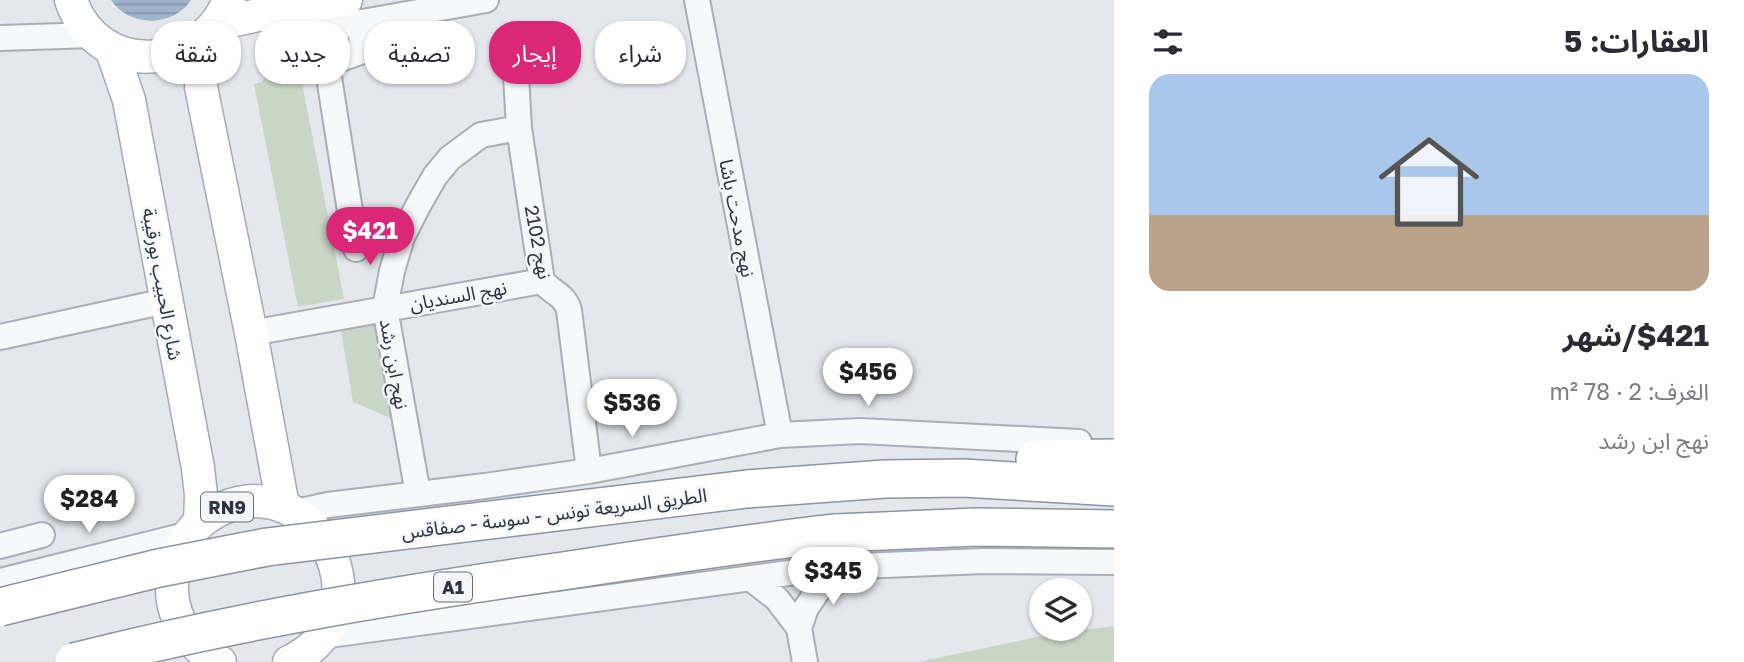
<!DOCTYPE html>
<html lang="ar">
<meta charset="utf-8">
<style>
body{margin:0;font-family:"Golos Text","Noto Sans Arabic",sans-serif;background:#f2f2f3;color:#2b2b33;direction:rtl;height:100vh;display:flex;flex-direction:column;font-size:26px;white-space:nowrap}
*{box-sizing:border-box;margin:0}
p{font-size:23px;color:#7c7c81}
.icon{flex:none;width:38px;height:38px;fill:none;stroke:currentColor;stroke-width:2;stroke-linecap:round;stroke-linejoin:round}
.map{position:relative;flex:1;overflow:hidden;direction:ltr}
.sheet{display:flex;flex-direction:column;background:#fff;width:630px}
.sheet>*{flex:none}
.top-card{position:absolute;left:21px;top:21px;width:665px;height:63px;direction:rtl;display:flex;gap:14px}
.tools{position:absolute;left:1029px;top:578px;display:grid;gap:14px}
.tools a{display:grid;place-items:center;width:63px;height:63px;border-radius:50%;background:#fff;box-shadow:0 2px 5px #0004;font-size:35px}
.price{position:absolute;translate:-50% -60px;padding:0 16px;border-radius:24px;background:#fff;color:#222;font-size:23px;line-height:46px;filter:drop-shadow(0 2px 4px #0008)}
.price::after{content:'';position:absolute;left:50%;top:42px;width:21px;height:16px;margin-left:-10px;background:inherit;clip-path:polygon(0 0,100% 0,50% 100%)}
.price.selected{background:#db2777;color:#fff}
ul{padding:0;list-style:none}
li{display:grid;align-content:center;gap:14px;height:371px;padding:0 35px}
li+li{border-top:2px solid #e1e1e2}
li span{display:grid;place-items:center;height:217px;border-radius:21px;color:#555}
li>.icon{margin-inline-start:auto}
span .icon{width:126px;height:126px;fill:#fffc;stroke-width:1}
li b{font-size:30px}
h2{display:flex;justify-content:space-between;align-items:center;height:84px;padding:0 35px;font-size:30px}
.chip{padding:0 24px;border-radius:28px;background:#fff;box-shadow:0 2px 5px #0004;font-size:24px;line-height:63px}
.chip.selected{background:#db2777;color:#fff}
main{display:flex;flex:1;min-height:0}
.map>svg:first-child{display:block}
.green{fill:#c9d6c5}
.water{fill:url(#water-rules)}
.lines{fill:none;stroke-linecap:round;stroke-linejoin:round}
.minor-casing{stroke:#a9aeb7;stroke-width:28}
.major-casing{stroke:#a3abb8;stroke-width:35}
.highway-casing{stroke:#8b94a3;stroke-width:40}
.minor{stroke:#f7f8fa;stroke-width:24}
.major{stroke:#fff;stroke-width:32}
.highway{stroke:#fff;stroke-width:37}
.highway-bridge-casing{stroke:#8b94a3;stroke-width:40;stroke-linecap:butt}
.highway-bridge{stroke:#fff;stroke-width:37}
.labels{text-anchor:middle;dominant-baseline:central;stroke-width:5;stroke-linejoin:round;paint-order:stroke}
.shield{fill:#f4f6f9;stroke:#676e7b;stroke-width:2}
.shield-label{font-size:18px;font-weight:bold;fill:#2b3445}
.street-label{font-size:19px;fill:#2b3445;stroke:#f4f6f9}
</style>
<main>
<section class="sheet">
<h2>العقارات: 5<svg class="icon" aria-label="filters" viewBox="0 0 24 24"><path d="M4 7h16M4 17h16"/><circle cx="9" cy="7" r="2"/><circle cx="15" cy="17" r="2"/></svg></h2>
<ul>
<li><span style="background:linear-gradient(#a9c7e8 65%,#b9a48a 0)"><svg class="icon" aria-label="home" viewBox="0 0 24 24"><path d="M3 11l9-7 9 7M6 9v11h12V9"/></svg></span><div><b>$421/شهر</b><p>الغرف: 2 · 78 m²</p><p>نهج ابن رشد</p></div></li>
</ul>
</section>
<div class="map">
<svg width="1114" height="662" viewBox="0 0 1114 662">
<defs>
<pattern id="water-rules" width="6" height="5" patternUnits="userSpaceOnUse" patternTransform="scale(1.75)"><rect width="6" height="5" fill="#9fb4cc"/><path d="M0 2.5h6" fill="none" stroke="#8293a7"/></pattern>
</defs>
<rect width="100%" height="100%" fill="#e4e7ec"/>
<path class="green" d="M288,52H296L344,299L298,307L254,84L262,82L273,64Z
M384,316L402,423L353,402L340,325Z
M1114,626V662H919L1051,634Z"/>
<path class="water" d="M111,0H191C173,28 129,27 111,0Z"/>
<g class="lines">
<defs>
<path id="minor" d="M697,0L780,435
M268,13C282,26 294,30 312,31L486,0
M0,38L94,35
M515,58L519,128L542,281C552,293 564,294 569,310L589,471
M356,249L328,71L332,62L360,52L362,46L360,22
M251,333L542,281
M0,337L166,301
M418,494L385,308L392,271L402,237L419,204L435,176L450,158L481,135L519,128
M296,512L328,505L485,486L589,471L780,435L860,431L1079,442
M0,546L42,535
M750,578L777,599L799,628L805,662
M0,581L190,534
M799,628L806,608L834,567
M322,636L834,567L984,561L1114,562"/>
<path id="major" d="M71,0C97,78 200,73 229,0
M216,24L287,9L346,0
M206,36L201,87L251,333L283,506
M111,48L129,100L198,468L201,495L200,523
M220,662C193,649 173,621 172,591C171,564 181,537 203,520C301,446 401,608 289,662"/>
<path id="highway" d="M1035,459L1114,458
M747,489L885,479L963,478L1114,487
M836,533L976,527L1114,529"/>
</defs>
<use href="#minor" class="minor-casing"/>
<use href="#major" class="major-casing"/>
<use href="#highway" class="highway-casing"/>
<use href="#minor" class="minor"/>
<use href="#major" class="major"/>
<use href="#highway" class="highway"/>
<defs>
<path id="highway-bridge" d="M0,607L159,568L267,547L747,489
M74,662C235,621 399,594 563,571C654,557 745,543 836,533"/>
</defs>
<use href="#highway-bridge" class="highway-bridge-casing"/>
<use href="#highway-bridge" class="highway-bridge"/>
</g>
<g class="labels">
<g class="shield">
<rect x="201" y="492.5" width="52" height="29" rx="5"/>
<rect x="434" y="572.5" width="38" height="29" rx="5"/>
</g>
<g class="shield-label">
<text x="227" y="507">RN9</text>
<text x="453" y="587">A1</text>
</g>
<g class="street-label">
<text transform="translate(738 218) rotate(79)">نهج مدحت باشا</text>
<text transform="translate(539 242) rotate(79)">نهج 2102</text>
<text transform="translate(163 284) rotate(80)">شارع الحبيب بورقيبة</text>
<text transform="translate(458 295) rotate(-10)">نهج السنديان</text>
<text transform="translate(395 364) rotate(80)">نهج ابن رشد</text>
<text transform="translate(554 513) rotate(-7)">الطريق السريعة تونس - سوسة - صفاقس</text>
</g>
</g>
</svg>
<div class="tools">
<a><svg class="icon" aria-label="layers" viewBox="0 0 24 24"><path d="M12 4l9 5-9 5-9-5zM3 14l9 5 9-5"/></svg></a>
</div>
<b class="price selected" style="left:370px;top:267px">$421</b>
<b class="price" style="left:868px;top:408px">$456</b>
<b class="price" style="left:632px;top:439px">$536</b>
<b class="price" style="left:89px;top:535px">$284</b>
<b class="price" style="left:833px;top:607px">$345</b>
<div class="top-card">
<a class="chip">شراء</a>
<a class="chip selected">إيجار</a>
<a class="chip">تصفية</a>
<a class="chip">جديد</a>
<a class="chip">شقة</a>
</div>
</div>
</main>
